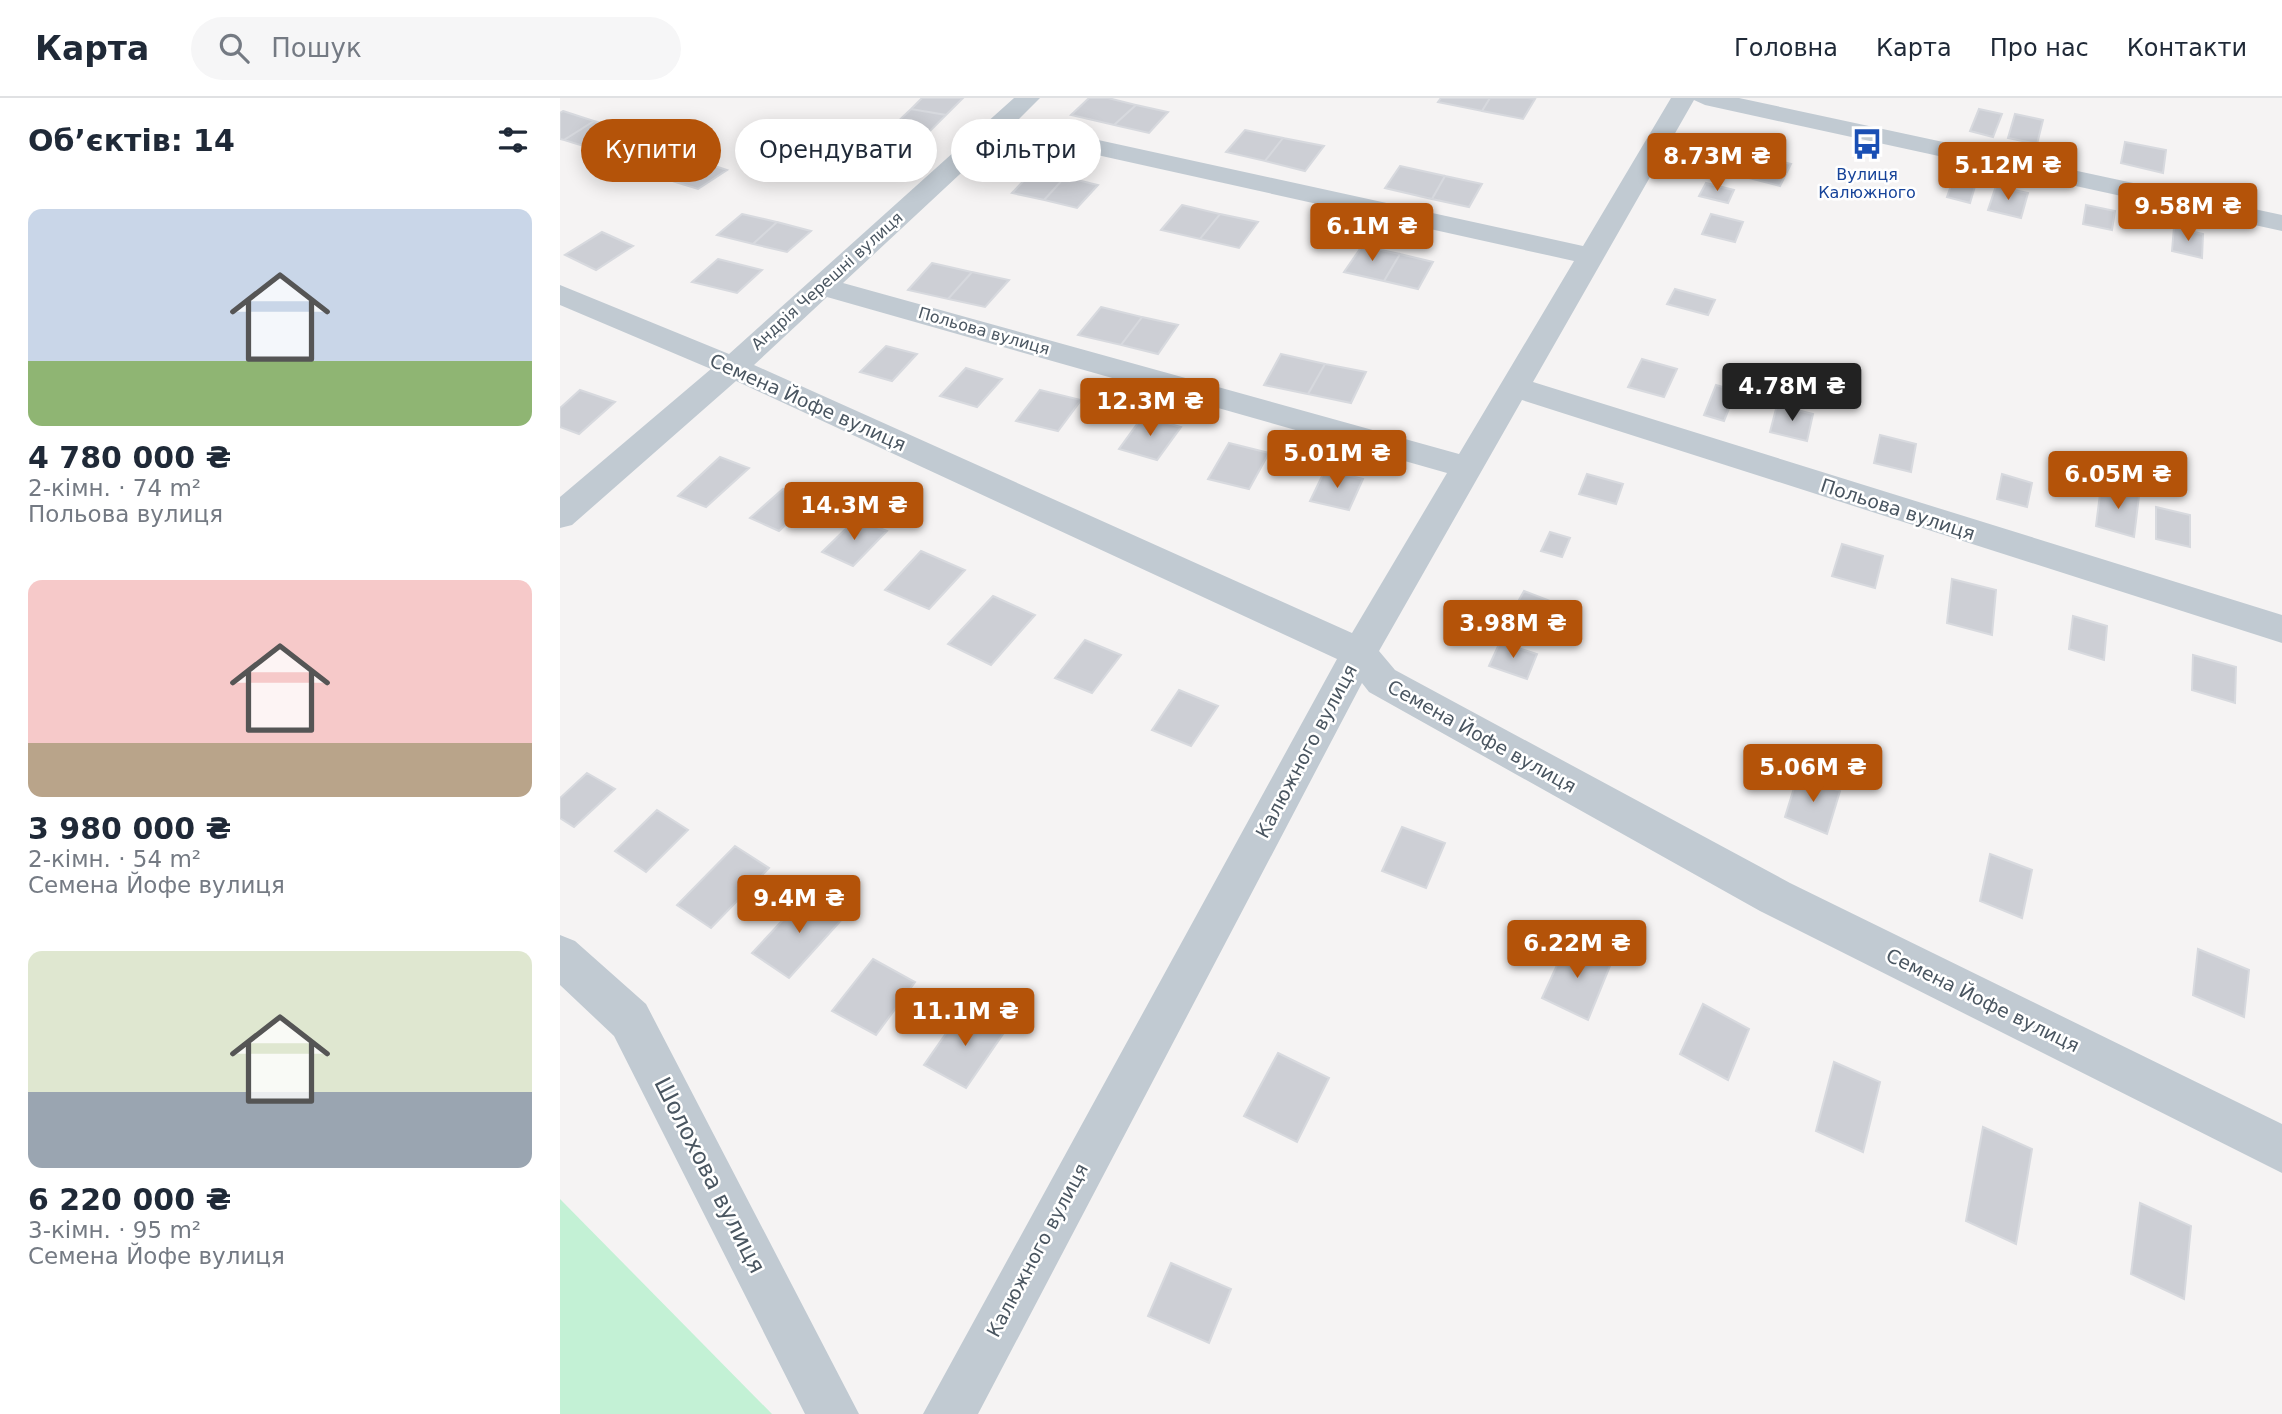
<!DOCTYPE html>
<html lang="uk">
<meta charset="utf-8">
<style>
body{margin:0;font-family:"DejaVu Sans",sans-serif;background:#f6f6f7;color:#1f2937;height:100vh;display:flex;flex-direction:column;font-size:26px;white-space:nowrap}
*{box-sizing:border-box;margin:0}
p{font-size:23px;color:#747a83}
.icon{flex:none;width:38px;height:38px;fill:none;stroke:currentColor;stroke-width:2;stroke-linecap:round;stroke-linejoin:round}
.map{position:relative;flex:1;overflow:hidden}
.sheet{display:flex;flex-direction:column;background:#fff;width:560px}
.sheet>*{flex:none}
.banner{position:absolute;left:21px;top:21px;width:665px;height:63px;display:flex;gap:14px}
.price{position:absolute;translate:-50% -60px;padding:0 16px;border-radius:7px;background:#b45309;color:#fff;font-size:23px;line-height:46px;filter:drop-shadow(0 2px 4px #0008)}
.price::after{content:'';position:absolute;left:50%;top:42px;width:21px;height:16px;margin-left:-10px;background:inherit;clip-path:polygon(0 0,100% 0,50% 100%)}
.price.active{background:#222;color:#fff}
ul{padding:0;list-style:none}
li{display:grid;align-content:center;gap:14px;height:371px;padding:0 28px}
li span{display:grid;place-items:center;height:217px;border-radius:14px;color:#555}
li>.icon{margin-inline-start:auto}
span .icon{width:126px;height:126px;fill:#fffc;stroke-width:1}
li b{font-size:30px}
h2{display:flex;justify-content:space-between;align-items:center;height:84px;padding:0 28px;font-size:30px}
.tag{padding:0 24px;border-radius:32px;background:#fff;box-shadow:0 4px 18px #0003;font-size:24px;line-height:63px}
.tag.active{background:#b45309;color:#fff}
header{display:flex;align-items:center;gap:42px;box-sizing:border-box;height:98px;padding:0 35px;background:#fff;border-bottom:2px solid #e0e1e3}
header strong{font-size:33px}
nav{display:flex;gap:38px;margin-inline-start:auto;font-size:24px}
.search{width:490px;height:63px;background:#f6f6f7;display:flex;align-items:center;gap:18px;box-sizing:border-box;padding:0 24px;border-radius:38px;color:#747a83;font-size:26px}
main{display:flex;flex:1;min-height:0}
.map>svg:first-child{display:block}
.green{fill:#c3f1d5}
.building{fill:#cdcfd5;stroke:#d7d9de;stroke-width:2}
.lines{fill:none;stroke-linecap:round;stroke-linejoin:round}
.minor{fill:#c1cad2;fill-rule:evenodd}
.labels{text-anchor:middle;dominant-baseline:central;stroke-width:5;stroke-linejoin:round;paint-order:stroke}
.far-transit-label{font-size:16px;fill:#164399;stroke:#fff}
.far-street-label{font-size:16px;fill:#4a5661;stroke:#fff}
.street-label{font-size:19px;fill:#4a5661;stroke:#fff}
.near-street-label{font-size:23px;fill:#4a5661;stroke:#fff}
</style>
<header>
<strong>Карта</strong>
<div class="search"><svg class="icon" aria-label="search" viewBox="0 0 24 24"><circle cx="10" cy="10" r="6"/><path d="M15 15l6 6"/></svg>Пошук</div>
<nav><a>Головна</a><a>Карта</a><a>Про нас</a><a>Контакти</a></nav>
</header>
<main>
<section class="sheet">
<h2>Об’єктів: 14<svg class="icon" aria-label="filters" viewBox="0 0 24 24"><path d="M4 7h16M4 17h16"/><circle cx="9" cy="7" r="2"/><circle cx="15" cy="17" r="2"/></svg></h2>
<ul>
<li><span style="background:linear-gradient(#c9d6e8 70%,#8fb573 0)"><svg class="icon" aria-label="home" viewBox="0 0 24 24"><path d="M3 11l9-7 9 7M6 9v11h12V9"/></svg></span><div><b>4 780 000 ₴</b><p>2-кімн. · 74 m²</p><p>Польова вулиця</p></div></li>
<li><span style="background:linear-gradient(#f6c9c9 75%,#b9a48a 0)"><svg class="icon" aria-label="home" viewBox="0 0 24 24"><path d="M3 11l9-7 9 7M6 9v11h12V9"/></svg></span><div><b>3 980 000 ₴</b><p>2-кімн. · 54 m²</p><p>Семена Йофе вулиця</p></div></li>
<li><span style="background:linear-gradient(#dfe7d0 65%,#9aa5b1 0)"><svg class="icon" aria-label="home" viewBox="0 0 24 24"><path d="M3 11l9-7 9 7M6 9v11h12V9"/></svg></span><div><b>6 220 000 ₴</b><p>3-кімн. · 95 m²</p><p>Семена Йофе вулиця</p></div></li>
</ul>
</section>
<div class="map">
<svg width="1722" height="1316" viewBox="0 0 1722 1316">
<rect width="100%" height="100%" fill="#f5f3f3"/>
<path class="green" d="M0,1101L212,1316H0Z"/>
<path class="building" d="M362,0H403L386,17L351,11Z
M529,0H548L576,7L554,27L511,17Z
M881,0H930L922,13L878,4Z
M930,0H968L975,1L963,21L922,13Z
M576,7L608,14L589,35L554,27Z
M351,11L386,17L368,35L332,29Z
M1419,11L1442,16L1433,39L1410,33Z
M3,13L34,23L4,42L0,41V15Z
M1455,16L1483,22L1477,46L1448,40Z
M34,23L63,32L33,51L4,42Z
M685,32L723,40L705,63L666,54Z
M723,40L764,48L745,73L705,63Z
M1565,44L1606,52L1603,75L1561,65Z
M1185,55L1231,66L1220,88L1174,76Z
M119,56L143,64L115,84L91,75Z
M143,64L167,72L138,91L115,84Z
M840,68L885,78L872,101L825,90Z
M474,72L505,79L484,102L452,95Z
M885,78L922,86L909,109L872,101Z
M505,79L538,87L517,110L484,102Z
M1394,79L1416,85L1410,105L1387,99Z
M1146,85L1174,92L1168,105L1139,98Z
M1436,88L1468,95L1461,120L1428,112Z
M622,107L660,116L640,141L601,132Z
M1526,107L1555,113L1552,132L1523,126Z
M182,116L217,124L193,146L157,137Z
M660,116L698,124L679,150L640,141Z
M1151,116L1183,124L1175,144L1142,136Z
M217,124L251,133L227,154L193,146Z
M1614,129L1643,136L1642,160L1612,153Z
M42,134L73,148L36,172L5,157Z
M802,148L840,156L824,183L784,174Z
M840,156L873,164L858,191L824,183Z
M158,161L202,172L177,195L132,184Z
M372,165L412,174L388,201L348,192Z
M412,174L449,182L425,209L388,201Z
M1115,191L1155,202L1148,217L1107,206Z
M1115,191L1155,202L1148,217L1107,206Z
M541,209L582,219L561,247L518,237Z
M582,219L618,227L598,256L561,247Z
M326,248L357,256L332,283L300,274Z
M721,256L765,266L748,296L704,287Z
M1082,261L1117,271L1104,299L1068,289Z
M765,266L806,274L791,305L748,296Z
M406,270L442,281L417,309L380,298Z
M1156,287L1176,293L1164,323L1144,317Z
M20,292L55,304L19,336L0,329V310Z
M480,292L521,302L498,333L456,323Z
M1217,307L1253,316L1247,343L1210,334Z
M583,318L621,329L597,362L559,351Z
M1320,337L1356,346L1351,374L1314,365Z
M669,345L709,355L689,391L648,381Z
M160,359L189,370L146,409L118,398Z
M765,372L803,381L789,412L750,403Z
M1027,376L1063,386L1056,406L1019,396Z
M1442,376L1472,385L1467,409L1437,401Z
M1541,388L1579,398L1574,439L1536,428Z
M223,391L251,403L219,433L190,420Z
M1596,409L1630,417V449L1596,441Z
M296,421L327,433L293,468L262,454Z
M990,434L1010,440L1002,459L981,453Z
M1282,446L1323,458L1315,490L1272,478Z
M361,453L405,472L369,511L325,492Z
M1392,481L1436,492L1432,537L1387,525Z
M964,493L998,506L984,532L949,520Z
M433,498L475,517L431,567L388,546Z
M1513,518L1547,528L1544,562L1509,551Z
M525,542L561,557L532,595L495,580Z
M940,544L977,556L967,581L929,568Z
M1633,557L1676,569L1675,605L1632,592Z
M619,592L658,608L631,648L592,632Z
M27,675L55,691L14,729L0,720V700Z
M1238,677L1280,693L1267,736L1225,719Z
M97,712L128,732L86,774L55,753Z
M842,729L885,745L866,790L822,773Z
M175,748L209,770L151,830L117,807Z
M1430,756L1472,772L1462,820L1420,803Z
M249,794L285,818L229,880L192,855Z
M1008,843L1052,863L1028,922L982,900Z
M1638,851L1689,872L1684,919L1633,897Z
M313,861L355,884L316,937L272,913Z
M1143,906L1189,931L1168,982L1120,956Z
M403,911L445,933L406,990L364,967Z
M718,955L769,980L737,1044L684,1018Z
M1274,964L1320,984L1303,1054L1256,1033Z
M1423,1029L1472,1051L1456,1146L1406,1123Z
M1580,1105L1631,1128L1624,1201L1571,1176Z
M611,1165L671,1191L649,1245L588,1218Z"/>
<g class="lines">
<path class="minor" d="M454,0H480L456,24L1023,148L1111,0H1179L1722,117V133L1145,7L1134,2L973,284L1722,517V545L962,302L819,553L835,572L1230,785L1722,1026V1075L1200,813L809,594L802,585L418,1316H363L777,561L176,283L12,427L0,430V399L151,271L0,207V187L169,256ZM443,36L1014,163L899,356L283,185ZM267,199L887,375L792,535L194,267Z
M0,837L15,843L86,906L299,1316H245L54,938L0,887Z"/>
</g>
<defs>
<symbol id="bus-bare" viewBox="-9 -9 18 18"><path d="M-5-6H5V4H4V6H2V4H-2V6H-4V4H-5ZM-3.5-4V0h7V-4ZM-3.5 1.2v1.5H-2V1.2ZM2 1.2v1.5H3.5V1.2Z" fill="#1a4fb4" stroke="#fff" stroke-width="2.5" paint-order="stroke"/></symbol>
</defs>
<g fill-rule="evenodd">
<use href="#bus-bare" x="1285" y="24" width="44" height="44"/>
</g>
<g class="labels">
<g class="far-transit-label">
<text x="1307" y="76">Вулиця<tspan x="1307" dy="18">Калюжного</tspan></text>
</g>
<g class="far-street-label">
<text transform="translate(267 183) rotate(-42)">Андрія Черешні вулиця</text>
<text transform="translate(424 233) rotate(16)">Польова вулиця</text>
</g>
<g class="street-label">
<text transform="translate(248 304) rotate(24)">Семена Йофе вулиця</text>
<text transform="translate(1338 411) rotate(18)">Польова вулиця</text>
<text transform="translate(922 638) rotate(29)">Семена Йофе вулиця</text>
<text transform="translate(746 653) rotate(-62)">Калюжного вулиця</text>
<text transform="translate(1423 902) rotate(26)">Семена Йофе вулиця</text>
<text transform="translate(477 1152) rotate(-62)">Калюжного вулиця</text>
</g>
<g class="near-street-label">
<text transform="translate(150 1077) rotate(63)">Шолохова вулиця</text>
</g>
</g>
</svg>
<b class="price" style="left:1157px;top:95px">8.73M ₴</b>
<b class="price" style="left:1448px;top:104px">5.12M ₴</b>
<b class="price" style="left:1628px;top:145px">9.58M ₴</b>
<b class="price" style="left:812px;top:165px">6.1M ₴</b>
<b class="price active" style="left:1232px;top:325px">4.78M ₴</b>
<b class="price" style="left:590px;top:340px">12.3M ₴</b>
<b class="price" style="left:777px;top:392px">5.01M ₴</b>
<b class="price" style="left:1558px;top:413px">6.05M ₴</b>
<b class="price" style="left:294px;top:444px">14.3M ₴</b>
<b class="price" style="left:953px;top:562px">3.98M ₴</b>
<b class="price" style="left:1253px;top:706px">5.06M ₴</b>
<b class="price" style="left:239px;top:837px">9.4M ₴</b>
<b class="price" style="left:1017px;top:882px">6.22M ₴</b>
<b class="price" style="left:405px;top:950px">11.1M ₴</b>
<div class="banner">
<a class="tag active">Купити</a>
<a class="tag">Орендувати</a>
<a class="tag">Фільтри</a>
</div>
</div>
</main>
